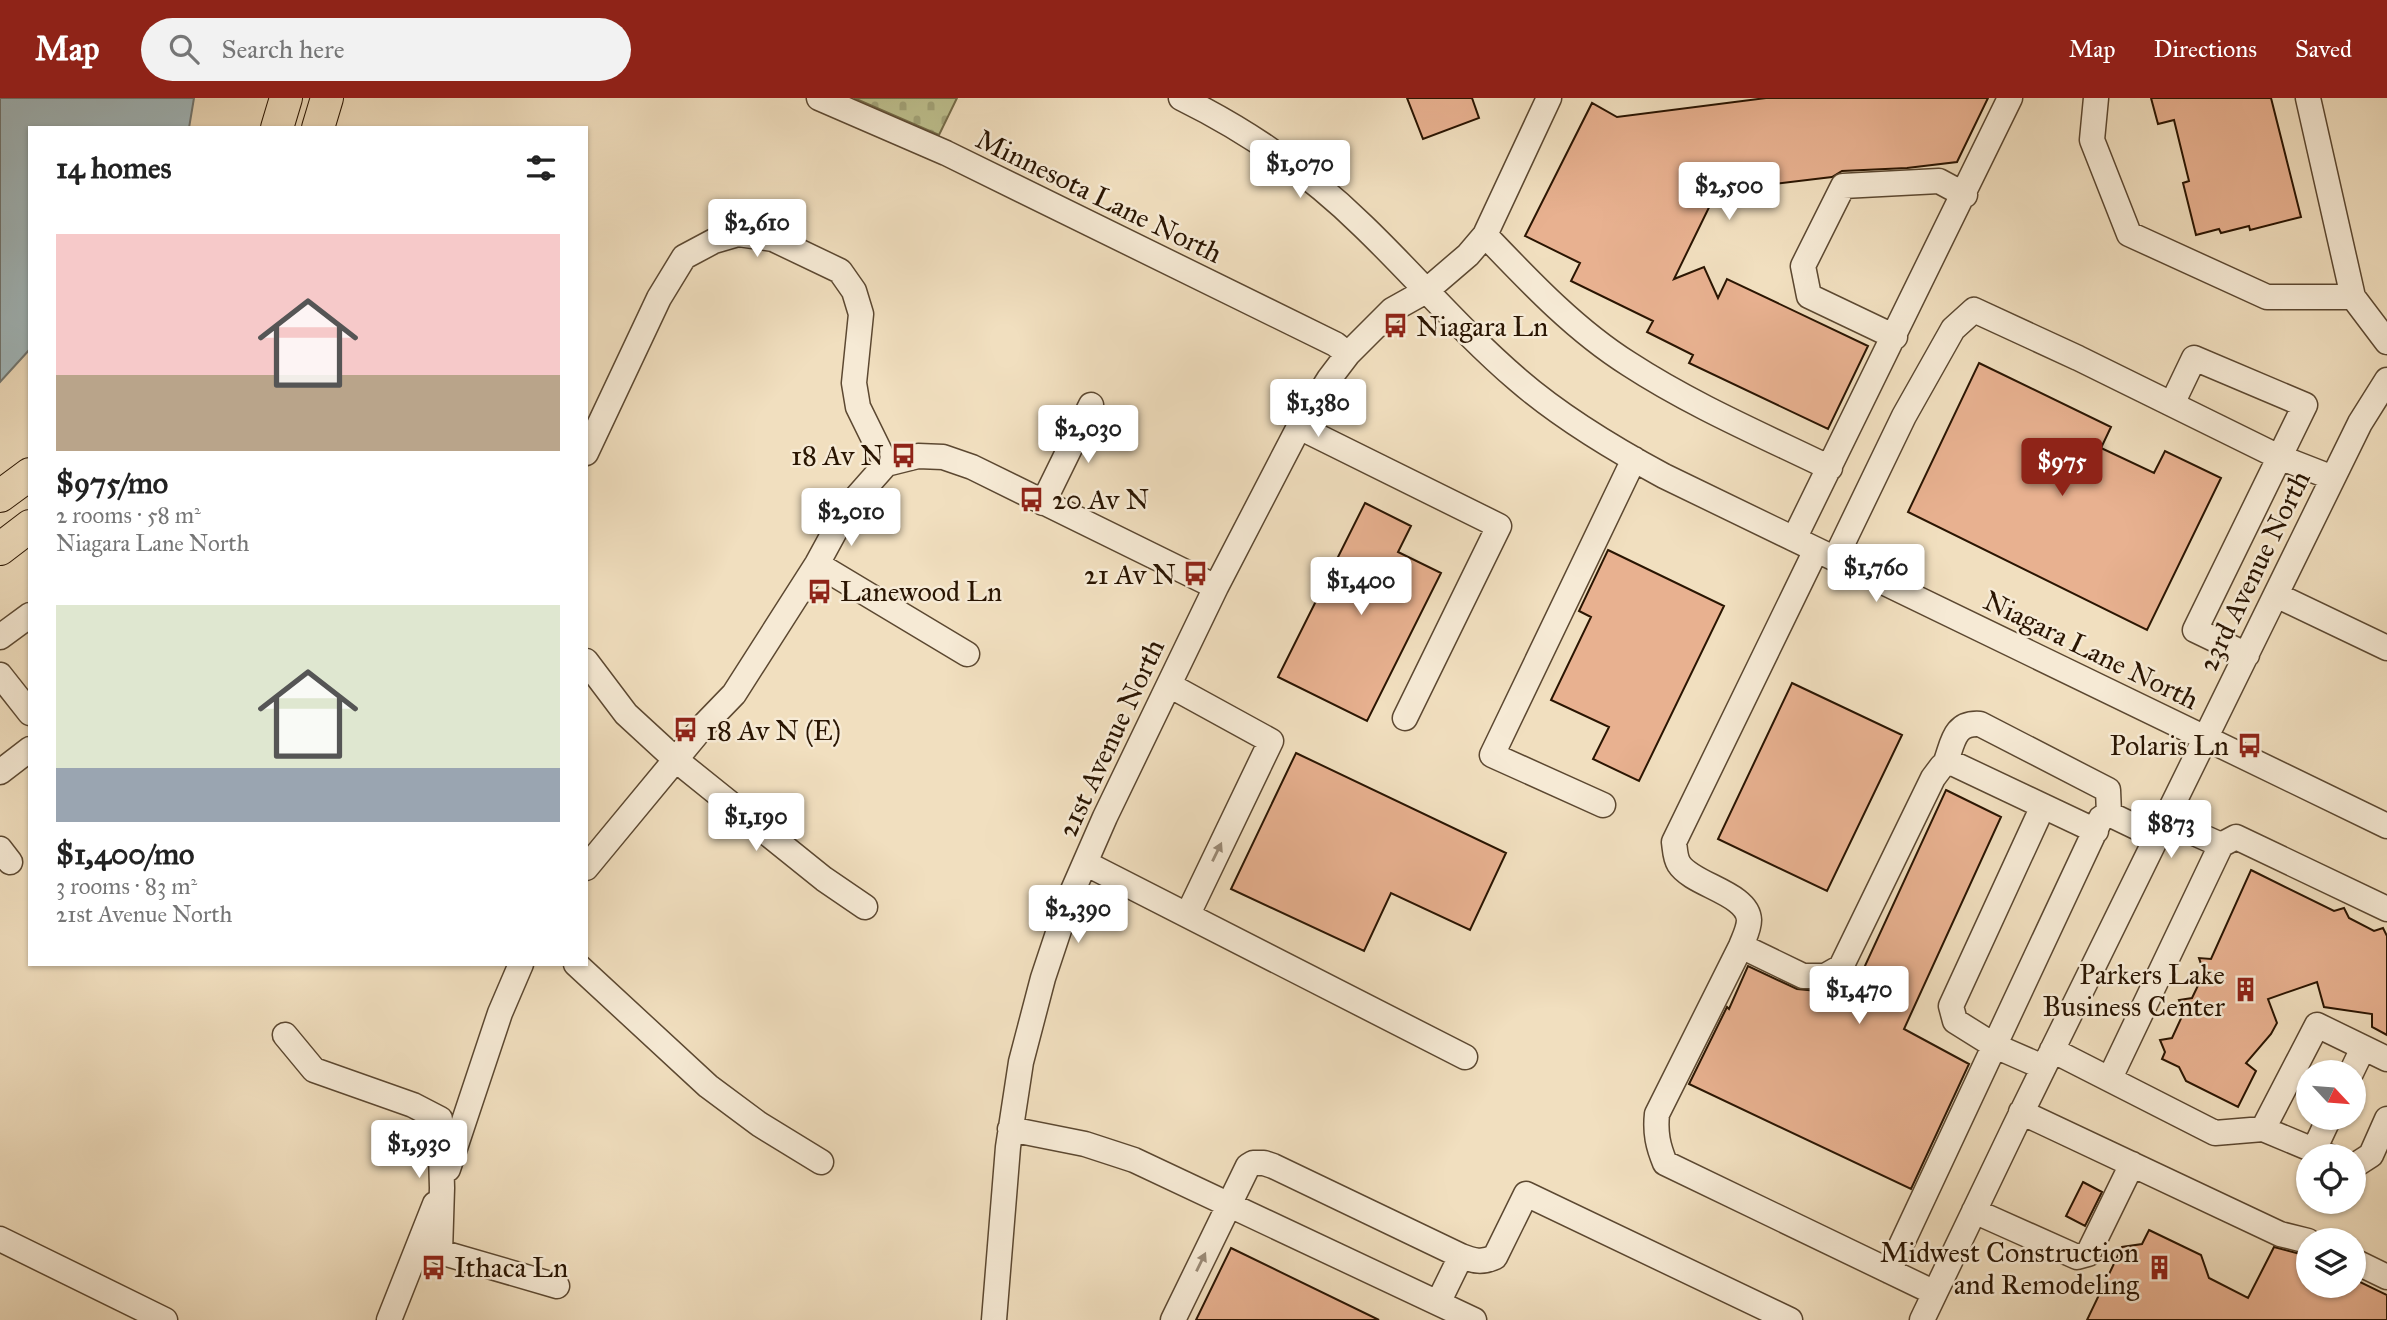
<!DOCTYPE html>
<meta charset="utf-8">
<style>
body{margin:0;font-family:"IM FELL Great Primer",serif;background:#f2f2f2;color:#222;height:100vh;display:flex;flex-direction:column;font-size:26px;white-space:nowrap}
*{box-sizing:border-box;margin:0}
p{font-size:23px;color:#767676}
.icon{flex:none;width:38px;height:38px;fill:none;stroke:currentColor;stroke-width:2;stroke-linecap:round;stroke-linejoin:round}
.map{position:relative;flex:1;overflow:hidden}
.side{position:absolute;left:28px;top:28px;width:560px;height:840px;display:flex;flex-direction:column;background:#fff;border-radius:0px;box-shadow:0 2px 5px #0004}
.side>*{flex:none}
.needle{width:46px;rotate:116deg}
.fabs{position:absolute;left:2296px;top:962px;display:grid;gap:14px}
.fabs a{display:grid;place-items:center;width:70px;height:70px;border-radius:50%;background:#fff;box-shadow:0 2px 5px #0004;font-size:35px}
.price{position:absolute;translate:-50% -60px;padding:0 16px;border-radius:7px;background:#fff;color:#222;font-size:23px;line-height:46px;filter:drop-shadow(0 2px 4px #0008)}
.price::after{content:'';position:absolute;left:50%;top:42px;width:21px;height:16px;margin-left:-10px;background:inherit;clip-path:polygon(0 0,100% 0,50% 100%)}
.price.current{background:#8f2418;color:#fff}
ul{padding:0;list-style:none}
li{display:grid;align-content:center;gap:14px;height:371px;padding:0 28px}
li span{display:grid;place-items:center;height:217px;border-radius:0px;color:#555}
li>.icon{margin-inline-start:auto}
span .icon{width:126px;height:126px;fill:#fffc;stroke-width:1}
li b{font-size:30px}
h2{display:flex;justify-content:space-between;align-items:center;height:84px;padding:0 28px;font-size:30px}
header{display:flex;align-items:center;gap:42px;box-sizing:border-box;height:98px;padding:0 35px;background:#8f2418;color:#fff}
header strong{font-size:33px}
nav{display:flex;gap:38px;margin-inline-start:auto;font-size:24px}
.search{width:490px;height:63px;background:#f2f2f2;display:flex;align-items:center;gap:18px;box-sizing:border-box;padding:0 24px;border-radius:38px;color:#767676;font-size:26px}
.map>svg:first-child{display:block}
.cemetery{fill:url(#cemetery-stones);stroke:#746b48;stroke-width:2}
.water{fill:#a1b9be;stroke:#717773;stroke-width:2}
.building{fill:#e8b190;stroke:#2a1502;stroke-width:2}
.lines{fill:none;stroke-linecap:round;stroke-linejoin:round}
.minor-casing{stroke:#5c4831;stroke-width:27}
.major-casing{stroke:#2a1502;stroke-width:34}
.minor{stroke:#f6ead5;stroke-width:24}
.major{stroke:#f1dfbf;stroke-width:32}
.oneway{fill:#9a8a76}
.labels{text-anchor:middle;dominant-baseline:central;stroke-width:5;stroke-linejoin:round;paint-order:stroke}
.street-label{font-size:28px;fill:#2a1502;stroke:#f6ead5}
.poi-label{font-size:28px;fill:#2a1502;stroke:#f6ead5;text-anchor:start}
</style>
<header>
<strong>Map</strong>
<div class="search"><svg class="icon" aria-label="search" viewBox="0 0 24 24"><circle cx="10" cy="10" r="6"/><path d="M15 15l6 6"/></svg>Search here</div>
<nav><a>Map</a><a>Directions</a><a>Saved</a></nav>
</header>
<div class="map">
<svg width="2387" height="1222" viewBox="0 0 2387 1222">
<defs>
<pattern id="cemetery-stones" width="16" height="16" patternUnits="userSpaceOnUse" patternTransform="scale(1.75)"><rect width="16" height="16" fill="#bec18f"/><path d="M2 7V4a2 2 0 0 1 4 0v3zM10 15v-3a2 2 0 0 1 4 0v3z" fill="#a3a57a"/></pattern>
</defs>
<rect width="100%" height="100%" fill="#f1dfbf"/>
<filter id="stains"><feTurbulence type="fractalNoise" baseFrequency=".00286" numOctaves="4"/><feColorMatrix values="0 0 0 0 .2 0 0 0 0 .09 0 0 0 0 .02 0 0 0 .5 -.17"/></filter>
<radialGradient id="worn" r=".72"><stop offset=".6" stop-color="#630" stop-opacity="0"/><stop offset="1" stop-color="#630" stop-opacity=".3"/></radialGradient>
<path class="cemetery" d="M854,0H957L939,37Z"/>
<path class="water" d="M0,0H194L189,30H30V251L0,284Z"/>
<path class="building" d="M1407,0H1472L1479,20L1423,41Z
M1766,0H1988L1957,64L1907,70L1842,73L1832,79L1717,93L1674,181L1704,169L1718,200L1727,181L1868,248L1828,331L1689,265L1693,257L1647,234L1653,223L1571,183L1580,165L1525,138L1592,5L1617,19Z
M2151,0H2271L2301,119L2250,132L2249,128L2221,135L2219,131L2196,137L2183,85L2189,83L2174,22L2158,26Z
M1979,265L2111,329L2101,350L2154,375L2165,353L2221,380L2147,532L1908,414Z
M1365,405L1411,428L1398,454L1441,475L1367,623L1278,579Z
M1608,452L1724,508L1639,683L1593,661L1609,629L1551,602L1591,519L1579,513Z
M1792,585L1902,637L1827,793L1718,741Z
M1296,655L1506,755L1470,832L1391,795L1364,853L1231,791Z
M1946,692L2001,719L1904,931L1969,966L1911,1091L1689,986L1727,909L1729,911L1748,868L1797,891L1818,893L1847,907Z
M2251,772L2334,813L2344,810L2349,820L2374,833L2383,830L2387,838V937L2372,929V916L2324,909L2317,884L2268,901L2277,925L2271,936L2246,965L2256,973L2238,1009L2186,983L2179,969L2162,961L2165,954L2160,942L2172,940L2184,914L2179,902L2192,900L2204,875L2199,860L2211,861Z
M2083,1084L2102,1094L2085,1128L2066,1118Z
M2149,1132L2201,1157L2209,1180L2248,1200L2274,1149L2304,1157L2308,1159V1188H2354V1181L2387,1197V1222H2087L2122,1149L2142,1146Z
M1231,1150L1379,1222H1196Z"/>
<g class="lines">
<defs>
<path id="minor" d="M819,0L946,55L1335,246L1348,256
M1181,0C1248,33 1310,76 1363,128C1415,178 1462,234 1518,282C1562,320 1612,350 1664,378L2387,728
M2096,0L2092,42L2129,136L2267,199H2353
M2308,0L2353,199L2387,244
M1485,137C1529,183 1575,232 1629,266C1692,307 1762,337 1830,370
M1895,239L1809,198L1803,168L1843,88L1939,83L1965,97
M2172,306L2194,260L2305,307L2195,532L2247,557
M1299,329L1499,428L1405,620
M586,355L659,200L684,159L714,143L738,136L773,141L840,173L854,193L861,216L854,285L858,309L886,366
M1043,405L1091,307
M1794,441L2010,0
M1816,452L1674,744C1675,751 1675,760 1679,766C1692,787 1748,795 1749,822C1749,831 1744,840 1741,848L1657,1016C1655,1035 1658,1048 1665,1065L1935,1195
M1835,461L1904,318L1953,231L1974,212L2078,260L2279,359L2333,380
M817,466L967,556
M2276,497L2387,550
M0,539L30,517
M586,563L626,616L676,662L824,781L865,809
M0,577L30,615
M1169,587L1271,643L1188,816
M1945,666C1953,646 1953,624 1980,626L2108,692L2109,716
M0,674L30,651
M1603,707L1492,657L1634,361
M2043,708L1951,908L1955,923L1995,948L2043,969
M2165,722L2221,747L2236,739L2387,811
M0,751L10,764
M1085,765L1465,959
M586,770L705,626L734,596L817,466L848,409L886,366L918,358L943,359L972,369L1216,489
M1741,848L1803,878H1825L1841,869L1933,680L1942,668L1950,664L2096,733
M576,866L708,988L759,1026L821,1064
M285,937L314,972L413,1007L440,1021L442,1090L440,1154L557,1188
M2052,952L2215,1035L2263,1031L2330,1059
M2351,975L2363,950
M2110,980L2221,747
M2021,1014L2280,1136L2308,1143
M1010,1031L1085,1046L1134,1062L1474,1222
M2263,1031L2317,927L2387,961
M2314,1052L2329,1020
M2354,1068L2371,1057L2387,1021
M448,1071L500,915L521,866
M1974,1113L2077,1159L2088,1156L2132,1066
M0,1141L165,1222
M1461,1158C1474,1163 1482,1165 1495,1159L1526,1096L1790,1222
M2354,1163L2387,1179
M1889,1173L2101,720L2109,716L2157,739
M389,1222L435,1106
M994,1222L1008,1049L1021,964L1043,880L1070,799L1105,719L1216,489L1299,329L1329,281L1348,256L1392,212L1426,193L1468,157L1485,137L1549,0
M1173,1222L1248,1068L1253,1065H1264L1273,1068L1461,1158L1438,1205
M1922,1222L2014,1030L2360,325L2387,282"/>
<path id="major" d="M277,30L286,0
M318,30L327,0
M0,398L30,376
M0,451L30,428"/>
</defs>
<use href="#minor" class="minor-casing"/>
<use href="#major" class="major-casing"/>
<use href="#minor" class="minor"/>
<use href="#major" class="major"/>
</g>
<defs><path id="oneway-solid" d="M-6-.8H1V-3.2L6.5 0L1 3.2V.8H-6Z" transform="scale(1.75)"/></defs>
<g class="oneway">
<use href="#oneway-solid" transform="translate(1217 754) rotate(-64)"/>
<use href="#oneway-solid" transform="translate(1201 1164) rotate(-64)"/>
</g>
<defs>
<symbol id="bus-bare" viewBox="-9 -9 18 18"><path d="M-5-6H5V4H4V6H2V4H-2V6H-4V4H-5ZM-3.5-4V0h7V-4ZM-3.5 1.2v1.5H-2V1.2ZM2 1.2v1.5H3.5V1.2Z" fill="#8f2418" stroke="#f6ead5" stroke-width="2.5" paint-order="stroke"/></symbol>
<symbol id="building-bare" viewBox="-9 -9 18 18"><path d="M-4-6H4V6H1V3H-1V6H-4ZM-2.5-4.3h1.7v1.8h-1.7ZM.8-4.3h1.7v1.8H.8ZM-2.5-1h1.7V.8h-1.7ZM.8-1h1.7V.8H.8Z" fill="#8f2418" stroke="#f6ead5" stroke-width="2.5" paint-order="stroke"/></symbol>
</defs>
<g fill-rule="evenodd">
<use href="#bus-bare" x="1378" y="210" width="35" height="35"/>
<use href="#bus-bare" x="886" y="340" width="35" height="35"/>
<use href="#bus-bare" x="1014" y="384" width="35" height="35"/>
<use href="#bus-bare" x="1178" y="458" width="35" height="35"/>
<use href="#bus-bare" x="802" y="476" width="35" height="35"/>
<use href="#bus-bare" x="668" y="614" width="35" height="35"/>
<use href="#bus-bare" x="2232" y="630" width="35" height="35"/>
<use href="#building-bare" x="2228" y="874" width="35" height="35"/>
<use href="#bus-bare" x="416" y="1152" width="35" height="35"/>
<use href="#building-bare" x="2142" y="1152" width="35" height="35"/>
</g>
<g class="labels">
<g class="street-label">
<text transform="translate(1099 98) rotate(26)">Minnesota Lane North</text>
<text transform="translate(2254 473) rotate(-64)">23rd Avenue North</text>
<text transform="translate(2091 552) rotate(26)">Niagara Lane North</text>
<text transform="translate(1111 640) rotate(-65)">21st Avenue North</text>
</g>
<g class="poi-label">
<text x="1416" y="228">Niagara Ln</text>
<text x="884" y="357" text-anchor="end">18 Av N</text>
<text x="1052" y="401">20 Av N</text>
<text x="1176" y="476" text-anchor="end">21 Av N</text>
<text x="840" y="493">Lanewood Ln</text>
<text x="706" y="632">18 Av N (E)</text>
<text x="2229" y="647" text-anchor="end">Polaris Ln</text>
<text x="2225" y="876" text-anchor="end">Parkers Lake<tspan x="2225" dy="32">Business Center</tspan></text>
<text x="2139" y="1154" text-anchor="end">Midwest Construction<tspan x="2139" dy="32">and Remodeling</tspan></text>
<text x="454" y="1169">Ithaca Ln</text>
</g>
</g>
<rect width="100%" height="100%" filter="url(#stains)"/>
<rect width="100%" height="100%" fill="url(#worn)"/>
</svg>
<div class="fabs">
<a><svg class="needle" viewBox="-14 -14 28 28"><path d="M0-13l5 13h-10z" fill="#e53935"/><path d="M0 13l5-13h-10z" fill="#767676"/></svg></a>
<a><svg class="icon" aria-label="locate" viewBox="0 0 24 24"><circle cx="12" cy="12" r="6"/><path d="M12 2v4M12 18v4M2 12h4M18 12h4"/></svg></a>
<a><svg class="icon" aria-label="layers" viewBox="0 0 24 24"><path d="M12 4l9 5-9 5-9-5zM3 14l9 5 9-5"/></svg></a>
</div>
<b class="price" style="left:1300px;top:102px">$1,070</b>
<b class="price" style="left:1729px;top:124px">$2,500</b>
<b class="price" style="left:757px;top:161px">$2,610</b>
<b class="price" style="left:1318px;top:341px">$1,380</b>
<b class="price" style="left:1088px;top:367px">$2,030</b>
<b class="price current" style="left:2062px;top:400px">$975</b>
<b class="price" style="left:851px;top:450px">$2,010</b>
<b class="price" style="left:1876px;top:506px">$1,760</b>
<b class="price" style="left:1361px;top:519px">$1,400</b>
<b class="price" style="left:756px;top:755px">$1,190</b>
<b class="price" style="left:2171px;top:762px">$873</b>
<b class="price" style="left:1078px;top:847px">$2,390</b>
<b class="price" style="left:1859px;top:928px">$1,470</b>
<b class="price" style="left:419px;top:1082px">$1,930</b>
<section class="side">
<h2>14 homes<svg class="icon" aria-label="filters" viewBox="0 0 24 24"><path d="M4 7h16M4 17h16"/><circle cx="9" cy="7" r="2"/><circle cx="15" cy="17" r="2"/></svg></h2>
<ul>
<li><span style="background:linear-gradient(#f6c9c9 65%,#b9a48a 0)"><svg class="icon" aria-label="home" viewBox="0 0 24 24"><path d="M3 11l9-7 9 7M6 9v11h12V9"/></svg></span><div><b>$975/mo</b><p>2 rooms · 58 m²</p><p>Niagara Lane North</p></div></li>
<li><span style="background:linear-gradient(#dfe7d0 75%,#9aa5b1 0)"><svg class="icon" aria-label="home" viewBox="0 0 24 24"><path d="M3 11l9-7 9 7M6 9v11h12V9"/></svg></span><div><b>$1,400/mo</b><p>3 rooms · 83 m²</p><p>21st Avenue North</p></div></li>
</ul>
</section>
</div>
